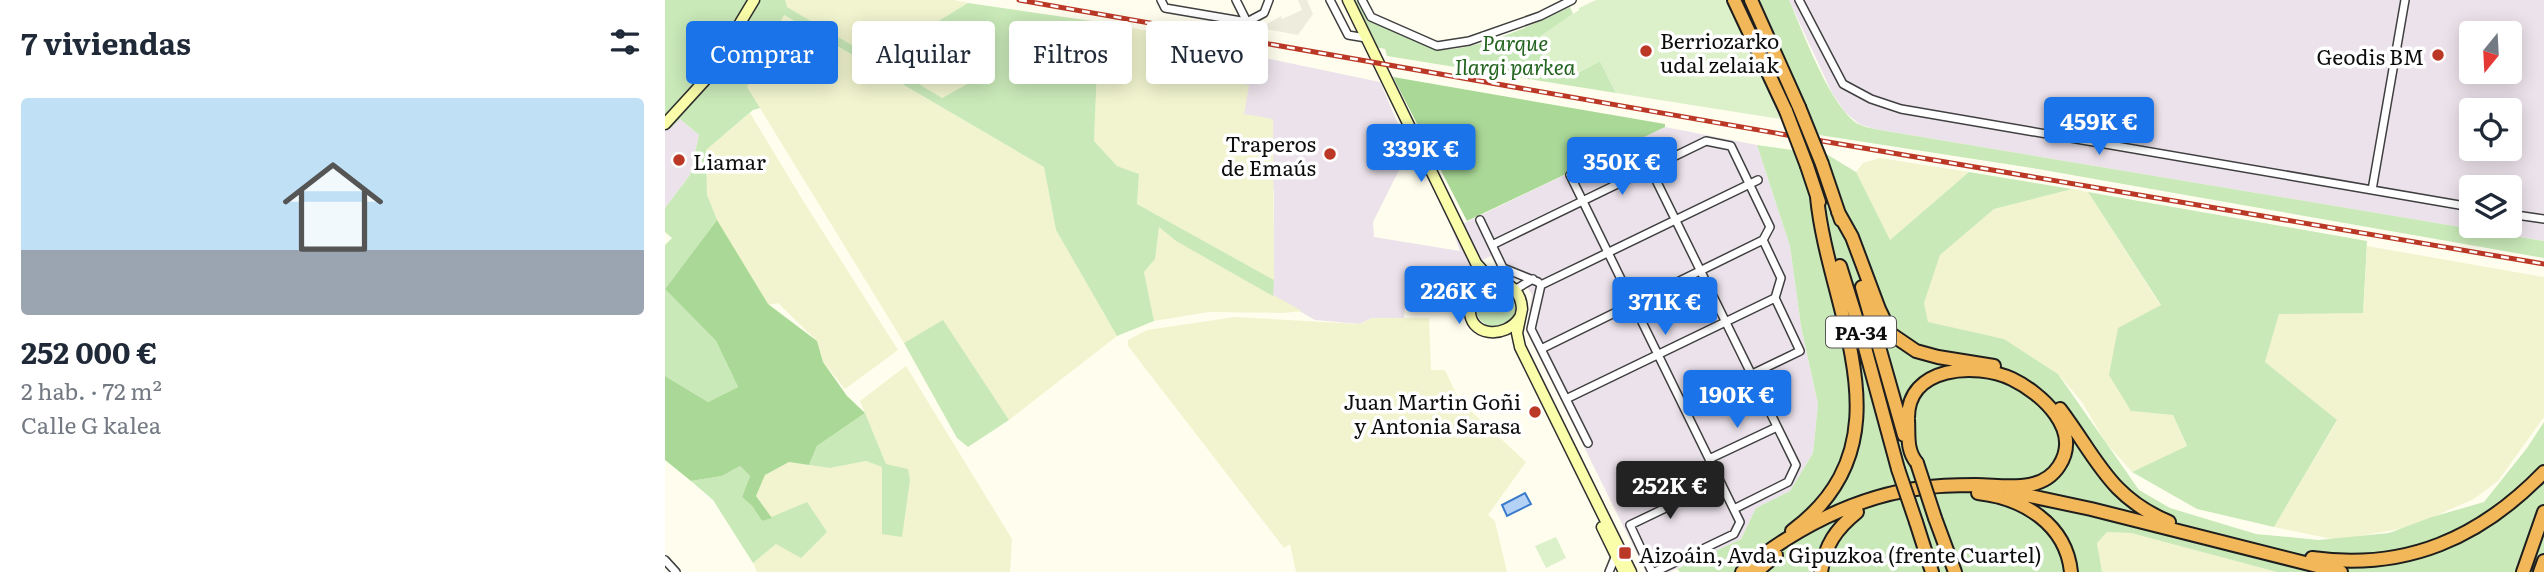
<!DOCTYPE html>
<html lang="es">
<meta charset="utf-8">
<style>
body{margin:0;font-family:Literata,serif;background:#f2f2f3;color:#1f2937;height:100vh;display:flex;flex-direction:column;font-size:26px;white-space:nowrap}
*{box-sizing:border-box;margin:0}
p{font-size:23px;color:#747a83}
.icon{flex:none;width:38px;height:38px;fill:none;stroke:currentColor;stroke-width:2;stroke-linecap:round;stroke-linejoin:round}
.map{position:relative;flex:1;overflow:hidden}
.panel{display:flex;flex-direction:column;background:#fff;width:665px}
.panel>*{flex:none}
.guide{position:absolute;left:21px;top:21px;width:665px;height:63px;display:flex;gap:14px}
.needle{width:46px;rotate:198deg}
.fabs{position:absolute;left:1794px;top:21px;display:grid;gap:14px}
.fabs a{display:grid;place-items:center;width:63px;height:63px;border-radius:7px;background:#fff;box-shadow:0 4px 18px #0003;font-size:35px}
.price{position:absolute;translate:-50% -60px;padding:0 16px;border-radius:7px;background:#1a73e8;color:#fff;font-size:23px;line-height:46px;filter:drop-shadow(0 2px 4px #0008)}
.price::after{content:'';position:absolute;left:50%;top:42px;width:21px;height:16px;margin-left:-10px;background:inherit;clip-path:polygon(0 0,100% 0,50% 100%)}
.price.selected{background:#222;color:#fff}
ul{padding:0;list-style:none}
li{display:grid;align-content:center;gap:14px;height:371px;padding:0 21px}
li+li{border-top:2px solid #e0e1e3}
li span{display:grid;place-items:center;height:217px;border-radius:7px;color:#555}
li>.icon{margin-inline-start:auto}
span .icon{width:126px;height:126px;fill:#fffc;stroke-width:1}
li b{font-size:30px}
h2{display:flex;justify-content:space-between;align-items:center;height:84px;padding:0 21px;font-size:30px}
.pill{padding:0 24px;border-radius:7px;background:#fff;box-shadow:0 4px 18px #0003;font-size:24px;line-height:63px}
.pill.selected{background:#1a73e8;color:#fff}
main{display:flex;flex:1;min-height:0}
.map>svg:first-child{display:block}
.industrial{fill:#ece2eb;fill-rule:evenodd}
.farmland{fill:#f1f4ce}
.green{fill:#c9e9b8;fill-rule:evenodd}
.forest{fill:#aad997}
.pitch{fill:#dcf0ca}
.plaza{fill:#eeeddd}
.water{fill:#b3d2f5;stroke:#3b7bcb;stroke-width:2}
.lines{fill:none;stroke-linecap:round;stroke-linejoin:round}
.street-casing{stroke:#404040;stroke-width:10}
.secondary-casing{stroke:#2f2f2f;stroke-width:13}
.highway-casing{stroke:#1e1e1e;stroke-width:16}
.street{stroke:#fff;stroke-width:7}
.secondary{stroke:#fafeaa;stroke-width:10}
.highway{stroke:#f2b758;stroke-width:12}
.rail-casing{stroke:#bb3827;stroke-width:5}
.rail{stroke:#fff;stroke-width:2.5;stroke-dasharray:8;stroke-linecap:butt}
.highway-bridge-casing{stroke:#1e1e1e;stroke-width:16;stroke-linecap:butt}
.highway-bridge{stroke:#f2b758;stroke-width:12}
.poi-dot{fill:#bb3827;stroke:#fff;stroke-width:2.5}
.labels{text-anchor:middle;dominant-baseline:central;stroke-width:7;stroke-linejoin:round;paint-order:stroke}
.shield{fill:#fff;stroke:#565656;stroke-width:2}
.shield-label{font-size:19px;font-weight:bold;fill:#0d0d0d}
.poi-label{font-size:21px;fill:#0d0d0d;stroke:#fff;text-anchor:start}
.park-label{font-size:21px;font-style:italic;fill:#22641e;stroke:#fff}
</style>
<main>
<section class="panel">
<h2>7 viviendas<svg class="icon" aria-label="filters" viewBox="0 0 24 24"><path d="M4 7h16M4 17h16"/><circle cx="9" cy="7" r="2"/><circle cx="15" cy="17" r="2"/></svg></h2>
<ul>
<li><span style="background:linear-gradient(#bfe0f5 70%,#9aa5b1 0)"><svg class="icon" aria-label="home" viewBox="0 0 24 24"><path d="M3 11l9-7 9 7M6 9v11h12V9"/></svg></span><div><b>252 000 €</b><p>2 hab. · 72 m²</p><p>Calle G kalea</p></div></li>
</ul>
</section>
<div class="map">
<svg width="1879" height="572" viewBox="0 0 1879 572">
<rect width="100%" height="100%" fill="#fffeee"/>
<path class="industrial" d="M1124,0H1879V241L1209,129L1194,124L1180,112L1167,93ZM1806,33H1844V72H1806ZM1806,110H1844V149H1806ZM1806,187H1844V226H1806Z
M547,47L715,82L744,150L708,222L709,237L795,251L787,229L1000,127L1092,145L1125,246L1136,326L1153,404L1148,453L1125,491L1091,508L1076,539L1005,572H981L861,330L867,295L860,284L834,271L826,256L806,265L809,273L807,280L802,285L799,302L793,308L740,306L739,318H707L695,324L650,320L608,296L609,192L579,114L543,65Z
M15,119L34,135L25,175L0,208V126Z"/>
<path class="farmland" d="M120,0H289L303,3L229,48L246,67L289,51L307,82L277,98L122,7Z
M118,15L379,167L391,230L452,336L344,420L278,321L239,343L82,87Z
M434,22L490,32L547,47L543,65L584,86L579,114L608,119L609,280L472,204L474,174L452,166L429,141Z
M85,113L137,199L233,350L180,389L158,362L152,341L113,303L103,305L51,220L42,195L41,150Z
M1215,158L1304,172L1225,240L1191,172L1198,163Z
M1407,189L1423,192L1496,306L1453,328L1466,411L1508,415L1522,447L1467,472L1441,443L1417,402L1393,374L1339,339L1263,323L1259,303L1275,255L1329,209Z
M494,227L511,241L637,311L619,313L544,312L489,321L479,272L490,259Z
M1702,246L1879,277V417L1833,481L1809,499L1745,527L1672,540L1609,527L1672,421L1600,362L1614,313H1698Z
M570,317L695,324L707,318H764L766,370H780L794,400L861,462L823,515L830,521L842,572H631L625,544L619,548L463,346V340L482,330Z
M241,366L347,539L345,572H92L88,563L111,544L142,502L107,518L91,496L100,475L124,462L165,468L201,461L217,467V533L221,464L195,401Z
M1441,532L1466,533L1612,572H1437L1432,543Z"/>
<path class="green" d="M0,0H120L122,7L221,65L229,48L303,3L434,22L429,141L452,166L474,174L472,204L609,280L608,296L511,241L494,227L490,259L479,272L489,321L452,336L391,230L379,167L119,15L82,87L95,108L88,110L41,150L42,195L52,220L0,289L51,341L73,387L43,402L0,376V245L7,238L0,232V208L25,175L34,135L15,119L6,128L0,126ZM288,51L306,82L277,98L224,66L246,67Z
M685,0H696L707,22L768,49C806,54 870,24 905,7L908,14L870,40L888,74L902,67L907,76L935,61L951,93L722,56L720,49L710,47Z
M1094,0H1124C1138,32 1165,106 1193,124C1198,126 1204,128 1209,129L1879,241V258L1367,168L1154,135Z
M1092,145L1163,155L1191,172L1225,240L1304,172L1407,189L1329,209L1275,255L1259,303L1263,322L1339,339L1393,374L1474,490L1505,508L1591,534L1654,540L1724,533L1767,517L1819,502L1862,448L1879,422V572H1612L1466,533L1442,532L1432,543L1437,572H1015L1012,569L1076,539L1091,508L1125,491L1148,453L1153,404L1136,326L1125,246Z
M1423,192L1702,241L1698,313L1614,314L1600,362L1672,420L1609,527L1532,509L1467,472L1522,446L1508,415L1466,411L1444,375L1453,328L1496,305Z
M810 306a21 21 0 1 1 42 0a21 21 0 1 1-42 0Z
M278,320L344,420L303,447L292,438L239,343Z
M200,413L221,464L243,469L245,480L237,537L217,534V467L201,461L165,468L144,465L152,446Z
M75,466L85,476L77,497L87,506L97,521L142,502L162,532L136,558L111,544L88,563L48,500L26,481L57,476Z"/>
<path class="forest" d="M728,77L1000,124V127L802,221Z
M52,220L103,304L152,341L158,362L182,396L200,413L152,446L144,465L124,462L100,475L91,496L107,518L97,521L87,506L77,497L85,476L75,466L57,476L26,481L0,460V376L43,402L73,387L51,341L0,289Z"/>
<path class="pitch" d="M931,0H1062L1095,69L1115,119L951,93L935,61L906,76L901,67L887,74L870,40L914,10V8Z
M891,537L901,558L881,568L870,546Z"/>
<path class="plaza" d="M633,0H642L648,14L633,35L595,28L616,16L617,19L637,10Z"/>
<path class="water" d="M860,493L866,504L842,516L837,505Z"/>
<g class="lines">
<defs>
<path id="street" d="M496,0L500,8L582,22L599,13L604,0
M571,0L582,22
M665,0L683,35L701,38
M697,0L706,17L772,46L804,41L875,16L907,0
M1134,0L1178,84L1206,99L1236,109L1806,207
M985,168L1131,465L1123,482L1069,509
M905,175L1075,522L1069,534L990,572
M1707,190L1740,0
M1844,214L1879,219
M815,220L838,268L873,282L876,285L866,329L923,443
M827,245L1041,141L1066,146L1105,227L1098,240L1116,278L1110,298L1135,351L1019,407
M876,285L1093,180
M851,289L868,279
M876,349L1098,240
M901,399L1110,298
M1044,459L1112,427
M0,560L11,572
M944,572L951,555
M987,572L965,525L1055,482"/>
<path id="secondary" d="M683,0L811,263L821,274L831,281
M0,124L42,78L89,0
M855,317C841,340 802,337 805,307C808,272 855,273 857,309L852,333L855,347L966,572
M937,527L959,572"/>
<path id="highway" d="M1069,0L1121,111
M1086,0L1134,107
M1157,164L1176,220
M1142,166L1154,202
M1173,212L1187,237L1214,309L1226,334L1251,351L1273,357L1329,366
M1175,266L1196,333L1233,469
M1197,287L1239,435
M1395,409C1432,458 1444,497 1504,522
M1346,492L1426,509L1676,572
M1313,493C1358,498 1401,524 1406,572
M1270,518L1290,572
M1251,522L1267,572
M1127,531C1249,440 1163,312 1152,197
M1647,558C1741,571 1815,538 1879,472
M1077,572C1126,530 1193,495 1258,488C1275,485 1293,485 1311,485C1339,485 1376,494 1394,466C1418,430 1376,393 1347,379C1311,362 1242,366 1243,419C1244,435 1241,450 1252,463
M1091,572L1111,555
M1156,572C1160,545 1171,529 1192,512
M1858,572L1879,512
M1875,572L1879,561"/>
</defs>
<use href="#street" class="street-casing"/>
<use href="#secondary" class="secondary-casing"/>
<use href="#highway" class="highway-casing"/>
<use href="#street" class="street"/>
<use href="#secondary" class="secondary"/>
<use href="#highway" class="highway"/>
<defs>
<path id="rail" d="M354,0L1116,134L1879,264"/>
</defs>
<use href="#rail" class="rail-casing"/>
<use href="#rail" class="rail"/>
<defs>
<path id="highway-bridge" d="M1134,107L1157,164
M1121,111L1142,166
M1252,463L1270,518
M1233,469L1251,522"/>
</defs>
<use href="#highway-bridge" class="highway-bridge-casing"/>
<use href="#highway-bridge" class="highway-bridge"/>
</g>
<g class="poi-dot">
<circle cx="981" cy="51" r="7"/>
<circle cx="1773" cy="55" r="7"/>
<circle cx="665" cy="154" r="7"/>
<circle cx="14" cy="160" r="7"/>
<circle cx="870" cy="412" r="7"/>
<rect x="953" y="546" width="14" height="14" rx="3.5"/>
</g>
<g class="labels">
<rect class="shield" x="1161" y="316.5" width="70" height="31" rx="5"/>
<g class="shield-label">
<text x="1196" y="332">PA-34</text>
</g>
<g class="poi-label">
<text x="995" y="39">Berriozarko<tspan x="995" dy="24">udal zelaiak</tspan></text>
<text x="1759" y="55" text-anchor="end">Geodis BM</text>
<text x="651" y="142" text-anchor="end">Traperos<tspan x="651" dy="24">de Emaús</tspan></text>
<text x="28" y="160">Liamar</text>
<text x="856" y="400" text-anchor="end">Juan Martin Goñi<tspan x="856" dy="24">y Antonia Sarasa</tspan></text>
<text x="974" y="553">Aizoáin, Avda. Gipuzkoa (frente Cuartel)</text>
</g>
<g class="park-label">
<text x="850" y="41">Parque<tspan x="850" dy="24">Ilargi parkea</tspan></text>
</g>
</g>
</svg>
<div class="fabs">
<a><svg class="needle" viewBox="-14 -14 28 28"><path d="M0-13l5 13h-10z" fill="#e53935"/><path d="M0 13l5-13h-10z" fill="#747a83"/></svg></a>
<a><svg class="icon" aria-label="locate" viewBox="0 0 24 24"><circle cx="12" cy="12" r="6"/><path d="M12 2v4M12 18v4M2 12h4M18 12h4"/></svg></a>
<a><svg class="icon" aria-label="layers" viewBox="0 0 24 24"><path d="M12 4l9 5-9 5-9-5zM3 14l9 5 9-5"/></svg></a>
</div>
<b class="price" style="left:1434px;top:157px">459K €</b>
<b class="price" style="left:756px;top:184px">339K €</b>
<b class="price" style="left:957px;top:197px">350K €</b>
<b class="price" style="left:794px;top:326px">226K €</b>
<b class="price" style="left:1000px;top:337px">371K €</b>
<b class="price" style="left:1072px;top:430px">190K €</b>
<b class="price selected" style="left:1005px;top:521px">252K €</b>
<div class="guide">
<a class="pill selected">Comprar</a>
<a class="pill">Alquilar</a>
<a class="pill">Filtros</a>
<a class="pill">Nuevo</a>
</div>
</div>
</main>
